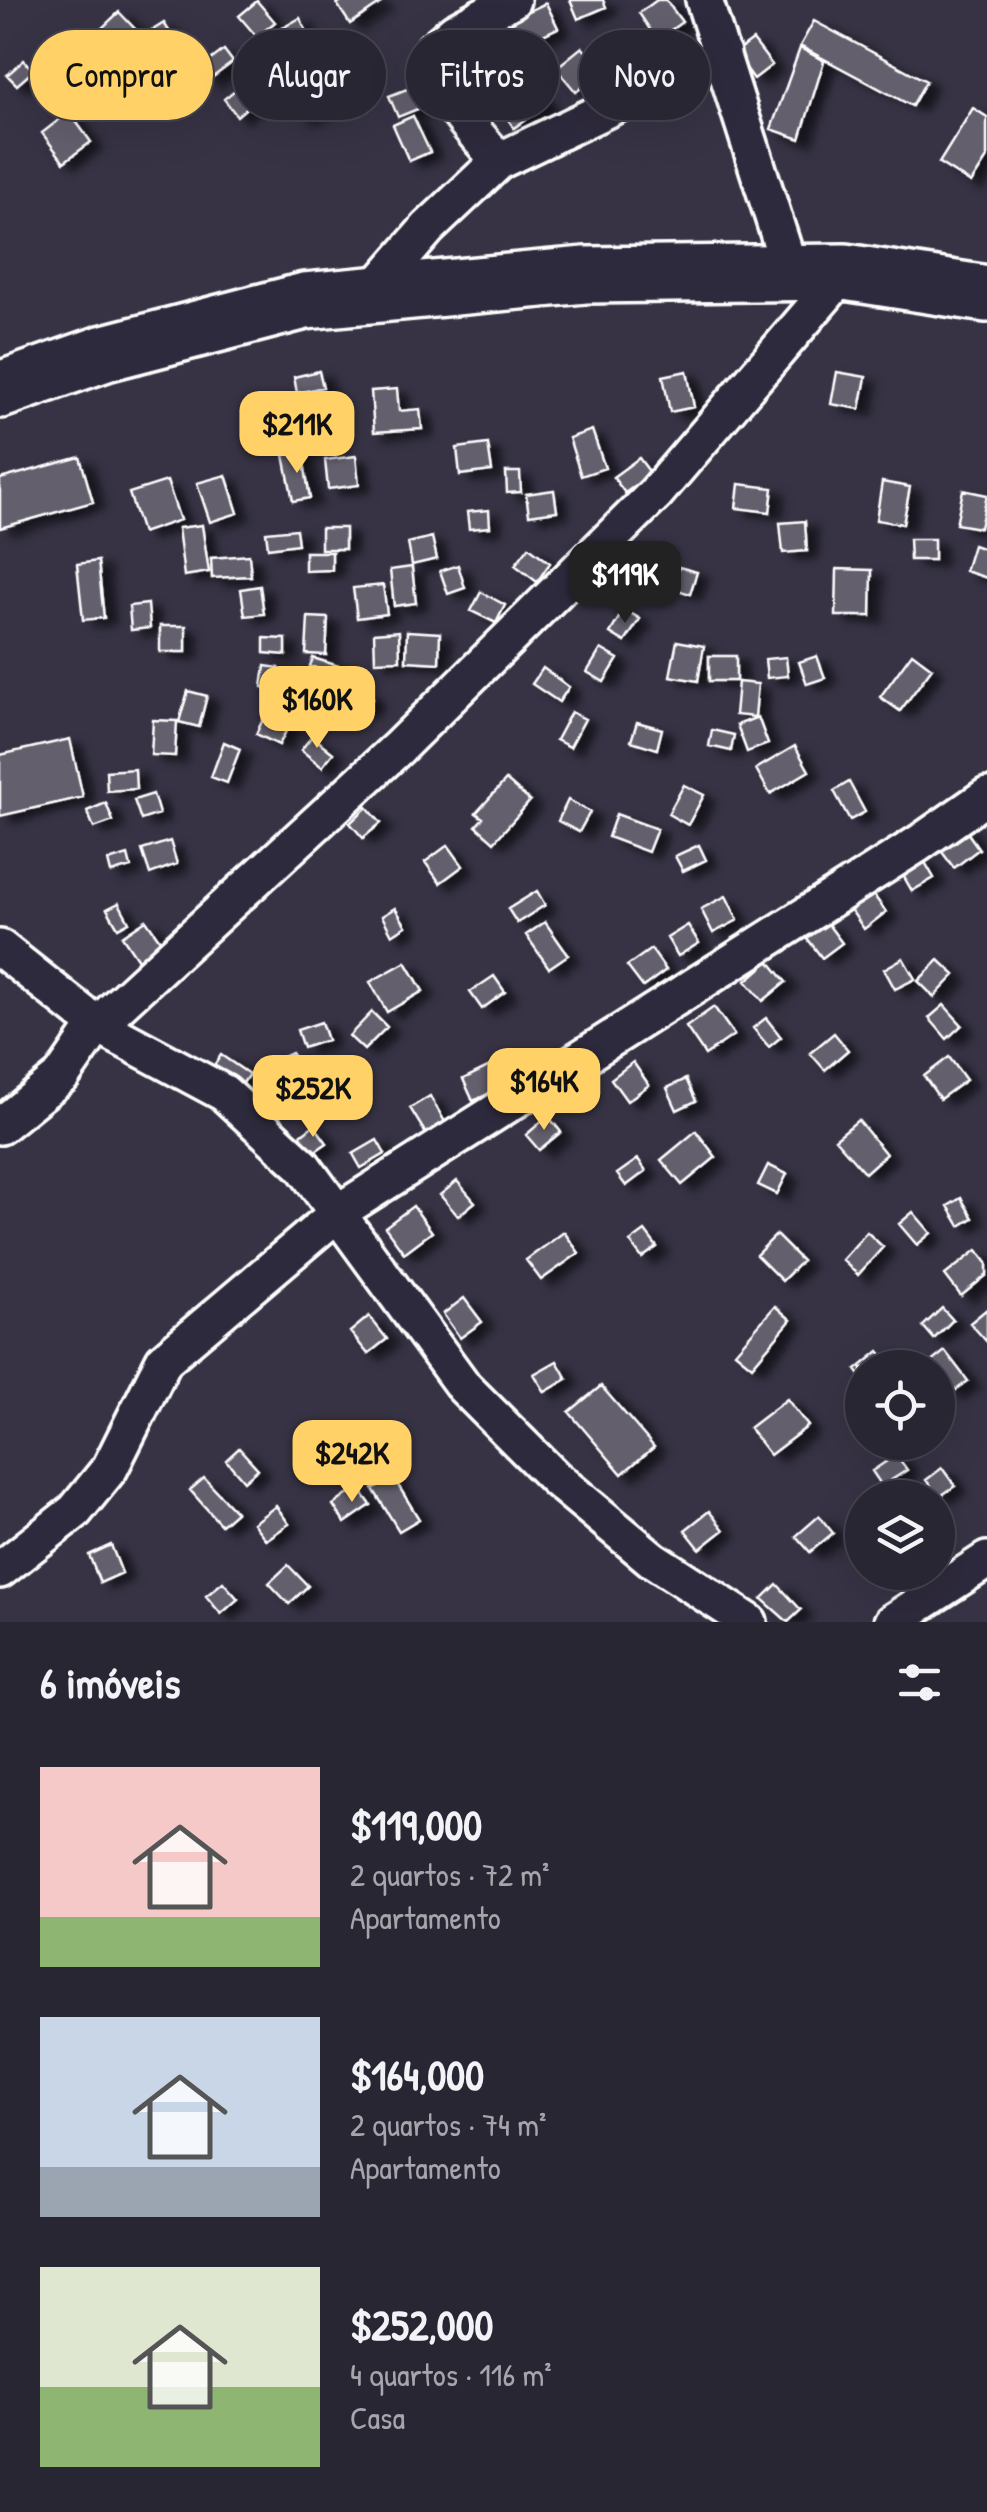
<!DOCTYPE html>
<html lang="pt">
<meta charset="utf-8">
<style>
body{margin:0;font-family:"Patrick Hand",sans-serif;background:#312e3c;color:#f1f3f6;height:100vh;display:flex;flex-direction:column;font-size:38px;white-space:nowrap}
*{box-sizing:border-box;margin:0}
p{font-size:32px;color:#a5a5ac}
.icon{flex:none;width:55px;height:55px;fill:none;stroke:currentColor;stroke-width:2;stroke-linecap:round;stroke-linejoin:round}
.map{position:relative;height:1622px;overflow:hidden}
.drawer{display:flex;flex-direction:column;background:#292634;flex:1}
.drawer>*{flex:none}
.top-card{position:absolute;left:30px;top:30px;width:928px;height:90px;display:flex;gap:20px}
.controls{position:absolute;left:845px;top:1350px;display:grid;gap:20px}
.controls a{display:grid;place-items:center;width:110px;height:110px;border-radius:50%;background:#292634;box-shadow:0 10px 40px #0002,0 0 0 2px #45434f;font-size:50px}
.price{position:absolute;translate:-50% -85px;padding:0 22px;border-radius:20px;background:#ffd166;color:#111;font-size:32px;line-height:65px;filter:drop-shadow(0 2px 5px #0008)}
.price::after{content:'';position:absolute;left:50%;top:60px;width:30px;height:22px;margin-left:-15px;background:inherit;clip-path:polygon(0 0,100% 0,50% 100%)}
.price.on{background:#222;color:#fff}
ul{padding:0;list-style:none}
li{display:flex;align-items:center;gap:30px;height:250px;padding:0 40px}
li span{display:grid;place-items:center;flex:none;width:280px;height:200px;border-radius:0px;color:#555}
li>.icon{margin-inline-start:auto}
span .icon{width:120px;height:120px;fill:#fffc;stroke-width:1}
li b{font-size:42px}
h2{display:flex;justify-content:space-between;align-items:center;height:120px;padding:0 40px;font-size:42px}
.chip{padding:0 35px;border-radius:45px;background:#292634;box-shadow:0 10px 40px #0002,0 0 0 2px #45434f;font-size:35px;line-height:90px}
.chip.on{background:#ffd166;color:#111}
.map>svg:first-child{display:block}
.building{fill:#635f6d;stroke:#fff;stroke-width:2.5;filter:url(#shadow)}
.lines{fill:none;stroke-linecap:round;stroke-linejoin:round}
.street-casing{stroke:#fff;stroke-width:42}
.primary-casing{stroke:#fff;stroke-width:62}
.street{stroke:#2f2a3d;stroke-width:35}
.primary{stroke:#2f2a3d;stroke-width:55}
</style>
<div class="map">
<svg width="987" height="1622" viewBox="0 0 987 1622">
<defs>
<filter id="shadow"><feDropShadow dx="11" dy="6" stdDeviation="5" flood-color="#0009"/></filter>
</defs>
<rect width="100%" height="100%" fill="#373345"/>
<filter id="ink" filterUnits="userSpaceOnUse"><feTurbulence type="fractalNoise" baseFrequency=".01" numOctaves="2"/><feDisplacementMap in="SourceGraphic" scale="20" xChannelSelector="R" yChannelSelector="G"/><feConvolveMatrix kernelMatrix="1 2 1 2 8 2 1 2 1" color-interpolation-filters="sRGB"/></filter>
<g filter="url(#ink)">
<path class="building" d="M343,0H379L381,3L350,24L337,4Z
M570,0H603L606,7L578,19Z
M657,0H666L682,22L657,40L639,13Z
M257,1L275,22L257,37L239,16Z
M546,3L558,28L511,50L499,25Z
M119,12L138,32L120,48L102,28Z
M300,18L309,36L288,47L279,30Z
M814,21L926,81L912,106L800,46Z
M164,23L183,53L136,83L140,89L109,109L86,72Z
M487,38L496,55L478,65L469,48Z
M753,40L772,65L754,79L735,53Z
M582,47L602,71L576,92L556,68Z
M800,48L824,61L800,139L771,129Z
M224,50L233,62L209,80L200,68Z
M24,60L33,71L17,85L7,75Z
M528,80L546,105L514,128L496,102Z
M246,81L259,97L237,116L224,99Z
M327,85L335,105L303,117L295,97Z
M412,87L420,108L398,117L389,96Z
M973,108L987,117V158L971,183L939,163Z
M69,112L91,142L64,162L42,133Z
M413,116L430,152L409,161L393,125Z
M319,371L323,387L297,393L294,377Z
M687,371L694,407L670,412L663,376Z
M837,372L866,377L860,409L831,404Z
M397,389L399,411L420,409L422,429L374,432L371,391Z
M290,402L293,421L279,424L276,405Z
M309,423L314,444L286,451L280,430Z
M592,430L605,468L581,476L569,438Z
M488,444L492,471L460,475L457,448Z
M302,451L310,498L293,501L284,455Z
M356,456L359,485L328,489L325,460Z
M80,457L93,502L0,528V479Z
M639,458L651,474L625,493L613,477Z
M506,472H520L521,492L507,493Z
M226,475L238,513L210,522L197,483Z
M167,481L180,520L142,533L129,493Z
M882,482L910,487L903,524L876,520Z
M739,484L773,488L770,512L736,508Z
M554,490L557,511L529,515L526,494Z
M963,490L987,495L980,528L956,524Z
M489,510L490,527L469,529L467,512Z
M805,521L807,551L783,553L780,523Z
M202,525L209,572L184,576L178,528Z
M321,528H345V549H321Z
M296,529L298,544L268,548L266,532Z
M432,537L437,559L412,565L408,543Z
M909,539H934V560H910Z
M973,545L987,550V578L965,571Z
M529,547L550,563L537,582L515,565Z
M305,552H332V570L305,571Z
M249,555L251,576L212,578L211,558Z
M98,561L104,618L83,620L77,564Z
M458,565L465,588L448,594L440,571Z
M412,567L416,603L394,606L390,570Z
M679,567L697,572L690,594L672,588Z
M837,569L872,570L871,616H836Z
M383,585L387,614L357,618L353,588Z
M260,586L264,614L245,616L241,589Z
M481,592L505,605L496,623L471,611Z
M148,604L150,628L131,630L129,606Z
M624,609L640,619L625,642L610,633Z
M308,617L328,618L326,655L306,654Z
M160,626H186V652H160Z
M399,631L400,660L375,661L374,633Z
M407,631L440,633L439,663L406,661Z
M264,638L286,639V655L264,653Z
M677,641L704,646L698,681L670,676Z
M601,649L618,659L604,682L587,672Z
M912,653L932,668L900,711L880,697Z
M709,656H736V681H709Z
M817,656L825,678L807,684L799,662Z
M786,657L788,676L767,678L765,659Z
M313,658L345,668L342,676L310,666Z
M265,666L279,668L276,689L262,687Z
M543,668L569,687L559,702L532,684Z
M738,682L758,684L755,717L735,715Z
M354,685L373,698L364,711L344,698Z
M188,691L207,696L199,727L179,722Z
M571,712L585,719L570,747L556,740Z
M266,713L289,725L279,745L256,734Z
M758,717L768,744L747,752L737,725Z
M153,720L177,721L175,756L151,755Z
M637,722L662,729L657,749L631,741Z
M712,730L734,735L731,751L709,746Z
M312,736L333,753L322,767L301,750Z
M70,739L83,797L0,816V755Z
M224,742L240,749L227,783L211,777Z
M795,746L809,771L770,794L756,769Z
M135,769L136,789L107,791L106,771Z
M506,780L530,801L494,842L476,826L483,818L476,813Z
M849,782L865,812L850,820L834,791Z
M684,785L704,795L688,825L668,814Z
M153,794L159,814L141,820L134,800Z
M568,800L590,812L579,832L558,821Z
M106,803L113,821L94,828L87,811Z
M367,807L381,823L363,838L350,823Z
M616,814L657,829L648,852L608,837Z
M962,825L979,849L954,868L936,844Z
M170,841L177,864L150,874L142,850Z
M448,845L463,866L440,883L425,862Z
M699,845L706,860L683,871L675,856Z
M128,855L131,867L111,873L108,861Z
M922,857L934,878L912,891L900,870Z
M870,890L886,912L864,929L848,906Z
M537,891L545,905L517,923L508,909Z
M726,896L738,920L713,933L701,909Z
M119,903L129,922L118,928L107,909Z
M395,908L406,926L392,935L382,916Z
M146,920L162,943L138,960L122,936Z
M545,922L568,955L549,968L526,935Z
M827,923L842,943L822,958L807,938Z
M688,925L699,943L678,956L667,938Z
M651,949L666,970L643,987L627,966Z
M903,958L915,979L895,989L884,969Z
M939,960L955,975L934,997L918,981Z
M769,961L786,982L763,1001L746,981Z
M406,962L423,991L387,1012L370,982Z
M494,976L505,992L482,1009L470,992Z
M944,1005L962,1025L947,1039L929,1018Z
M714,1007L734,1035L705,1055L686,1027Z
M372,1012L387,1027L364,1050L349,1036Z
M766,1018L781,1037L769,1047L753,1028Z
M321,1022L327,1040L303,1048L297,1030Z
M834,1033L848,1050L825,1070L810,1053Z
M291,1053L303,1069L274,1090L262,1075L269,1070L265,1065Z
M221,1055L249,1074L239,1089L211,1070Z
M949,1057L966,1080L940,1099L924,1076Z
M633,1062L649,1085L627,1101L611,1079Z
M322,1065L333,1084L305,1101L293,1082Z
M490,1066L500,1089L473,1101L463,1079Z
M686,1079L696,1101L677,1110L667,1088Z
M430,1096L445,1122L426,1134L410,1108Z
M548,1116L561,1132L539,1150L526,1135Z
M858,1120L886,1154L865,1173L835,1139Z
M314,1125L327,1143L311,1154L298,1137Z
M696,1131L716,1157L682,1185L661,1160Z
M377,1140L385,1154L361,1168L353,1154Z
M638,1159L646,1171L626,1186L617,1174Z
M768,1165L787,1174L777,1194L758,1185Z
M457,1181L475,1202L458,1216L440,1195Z
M961,1198L973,1218L960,1226L948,1206Z
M413,1206L432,1232L404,1253L385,1227Z
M913,1212L931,1233L917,1245L899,1224Z
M645,1231L657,1247L642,1258L630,1242Z
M564,1232L579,1253L541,1280L526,1260Z
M867,1232L883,1247L858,1275L842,1260Z
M776,1235L802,1261L782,1281L756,1255Z
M977,1250L987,1263V1275L961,1296L945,1275Z
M464,1298L482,1322L460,1338L443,1314Z
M775,1306L791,1320L752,1366L735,1352Z
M942,1308L953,1320L934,1339L923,1326Z
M987,1309V1342L970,1323Z
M369,1316L387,1339L368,1354L350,1332Z
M879,1351L893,1368H862V1378L856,1370Z
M945,1351L968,1381L952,1393L930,1363Z
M557,1361L567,1379L545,1392L534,1374Z
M601,1386L654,1447L622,1474L569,1412Z
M787,1399L808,1426L770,1455L749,1428Z
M239,1448L258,1469L244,1481L226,1460Z
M896,1455L907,1470L882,1486L872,1471Z
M942,1468L955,1486L939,1497L926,1480Z
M393,1477L419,1519L399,1531L373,1489Z
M204,1478L236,1512L221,1525L190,1490Z
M358,1487L371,1505L345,1523L333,1505Z
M276,1506L289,1524L266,1540L253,1523Z
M709,1511L724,1530L700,1549L685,1530Z
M819,1516L833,1533L810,1552L796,1536Z
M111,1545L122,1573L100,1583L89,1555Z
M288,1565L308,1586L289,1604L269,1583Z
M223,1582L238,1599L221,1614L206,1596Z
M777,1584L801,1610L788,1622L762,1599Z"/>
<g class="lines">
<defs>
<path id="street" d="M704,0L791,273
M499,161C472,128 434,94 434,49L455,31L512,0
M369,296L428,228L499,161L722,54
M0,948L97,1025L224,1093L303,1166L464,1387L556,1479L652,1559L749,1622
M0,1126L62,1076L97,1025L398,748L655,494L845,272
M0,1570L75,1511L110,1468L164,1360L340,1211L918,844L987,796
M892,1622L987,1560"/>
<path id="primary" d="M0,390L105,353L305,301L585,275L845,272L987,294"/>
</defs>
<use href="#street" class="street-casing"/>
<use href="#primary" class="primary-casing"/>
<use href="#street" class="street"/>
<use href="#primary" class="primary"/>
</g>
</g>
</svg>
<div class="controls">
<a><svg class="icon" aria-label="locate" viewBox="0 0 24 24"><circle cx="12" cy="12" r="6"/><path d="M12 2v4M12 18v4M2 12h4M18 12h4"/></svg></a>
<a><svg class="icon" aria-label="layers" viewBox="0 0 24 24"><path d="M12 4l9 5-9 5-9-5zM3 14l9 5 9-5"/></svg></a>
</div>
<b class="price" style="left:297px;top:476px">$211K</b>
<b class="price on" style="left:625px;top:626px">$119K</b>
<b class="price" style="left:317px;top:751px">$160K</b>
<b class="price" style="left:544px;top:1133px">$164K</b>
<b class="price" style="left:313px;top:1140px">$252K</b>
<b class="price" style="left:352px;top:1505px">$242K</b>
<div class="top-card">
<a class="chip on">Comprar</a>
<a class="chip">Alugar</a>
<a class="chip">Filtros</a>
<a class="chip">Novo</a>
</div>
</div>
<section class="drawer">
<h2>6 imóveis<svg class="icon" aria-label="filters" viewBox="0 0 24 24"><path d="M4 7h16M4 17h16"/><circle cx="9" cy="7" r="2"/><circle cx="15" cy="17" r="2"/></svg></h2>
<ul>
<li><span style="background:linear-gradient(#f6c9c9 75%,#8fb573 0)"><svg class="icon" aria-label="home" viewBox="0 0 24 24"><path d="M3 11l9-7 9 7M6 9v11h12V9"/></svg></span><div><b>$119,000</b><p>2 quartos · 72 m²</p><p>Apartamento</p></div></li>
<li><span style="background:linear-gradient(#c9d6e8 75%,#9aa5b1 0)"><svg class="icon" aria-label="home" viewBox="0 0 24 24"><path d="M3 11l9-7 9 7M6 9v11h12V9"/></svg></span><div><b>$164,000</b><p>2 quartos · 74 m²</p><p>Apartamento</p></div></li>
<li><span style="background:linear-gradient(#dfe7d0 60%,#8fb573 0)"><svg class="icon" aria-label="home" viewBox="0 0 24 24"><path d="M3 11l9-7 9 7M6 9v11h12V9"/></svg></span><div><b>$252,000</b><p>4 quartos · 116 m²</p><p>Casa</p></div></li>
</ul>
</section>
